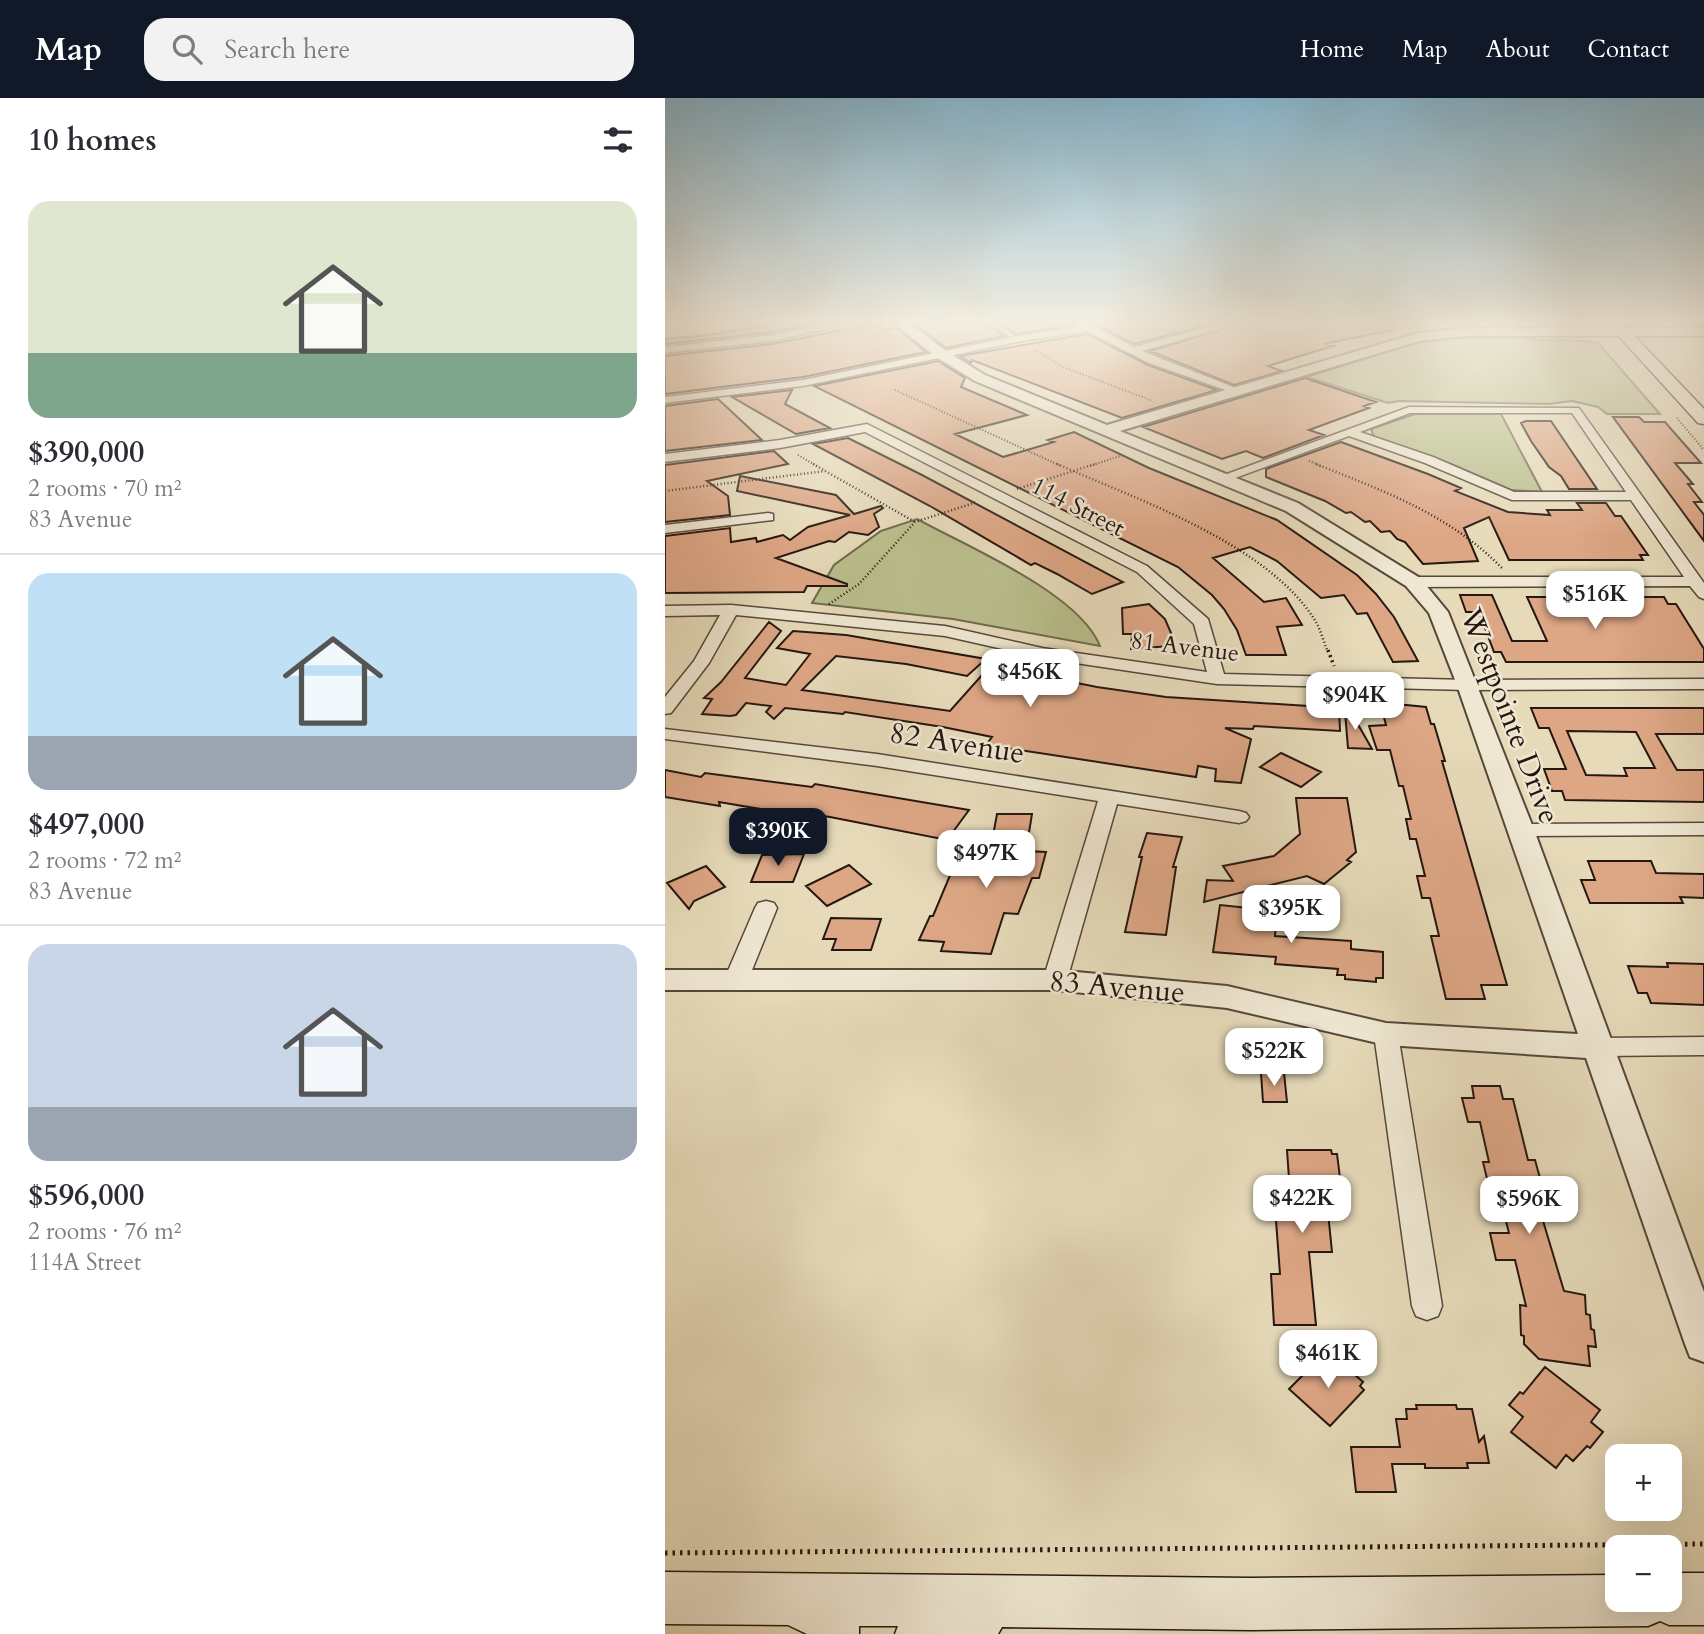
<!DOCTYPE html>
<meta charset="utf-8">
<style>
body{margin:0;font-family:Cardo,serif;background:#f2f2f3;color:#2b2b33;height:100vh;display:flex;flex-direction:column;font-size:26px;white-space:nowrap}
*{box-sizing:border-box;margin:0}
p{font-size:23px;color:#7c7c81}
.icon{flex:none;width:38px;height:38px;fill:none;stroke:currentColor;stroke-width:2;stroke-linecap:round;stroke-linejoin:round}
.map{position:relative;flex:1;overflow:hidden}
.panel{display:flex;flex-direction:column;background:#fff;width:665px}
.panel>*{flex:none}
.tools{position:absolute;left:940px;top:1346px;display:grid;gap:14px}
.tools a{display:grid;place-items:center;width:77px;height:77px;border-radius:14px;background:#fff;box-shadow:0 7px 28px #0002;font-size:35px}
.price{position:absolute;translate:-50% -60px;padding:0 16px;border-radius:14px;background:#fff;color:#222;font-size:23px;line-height:46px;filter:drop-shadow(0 2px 4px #0008)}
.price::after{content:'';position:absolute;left:50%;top:42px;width:21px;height:16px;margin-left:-10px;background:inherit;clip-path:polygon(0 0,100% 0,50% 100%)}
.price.current{background:#111827;color:#fff}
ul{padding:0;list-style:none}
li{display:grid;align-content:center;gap:14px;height:371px;padding:0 28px}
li+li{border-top:2px solid #e1e1e2}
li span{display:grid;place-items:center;height:217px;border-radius:21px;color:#555}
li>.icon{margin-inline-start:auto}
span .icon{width:126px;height:126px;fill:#fffc;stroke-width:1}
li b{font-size:30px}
h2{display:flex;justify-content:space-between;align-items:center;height:84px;padding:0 28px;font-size:30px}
header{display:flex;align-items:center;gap:42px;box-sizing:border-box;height:98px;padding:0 35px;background:#111827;color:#fff}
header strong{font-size:33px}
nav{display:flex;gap:38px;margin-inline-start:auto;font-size:24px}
.search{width:490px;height:63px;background:#f2f2f3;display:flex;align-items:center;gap:18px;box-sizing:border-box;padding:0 24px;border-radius:21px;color:#7c7c81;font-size:26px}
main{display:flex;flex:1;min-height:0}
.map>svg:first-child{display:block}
.green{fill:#b9be8c;stroke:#706a4e;stroke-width:2}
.building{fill:#dda685;stroke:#261711;stroke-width:2;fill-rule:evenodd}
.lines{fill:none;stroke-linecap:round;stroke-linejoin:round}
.service-casing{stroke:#56483b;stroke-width:4}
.minor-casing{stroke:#56483b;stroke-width:3}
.tertiary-casing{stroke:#56483b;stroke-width:4}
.secondary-casing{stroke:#261711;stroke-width:3}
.path-far3{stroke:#261711;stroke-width:2;stroke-dasharray:1 2;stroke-linecap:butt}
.path-far2{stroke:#261711;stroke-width:2.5;stroke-dasharray:1 2.5;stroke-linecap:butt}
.path-far1{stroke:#261711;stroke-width:3.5;stroke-dasharray:2 3.5;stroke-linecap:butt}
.path{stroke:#261711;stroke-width:5;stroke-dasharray:2.5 5;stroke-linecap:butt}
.service{fill:#efe7d2;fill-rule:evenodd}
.minor{fill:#efe7d2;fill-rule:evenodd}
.tertiary{fill:#efe7d2;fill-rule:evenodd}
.secondary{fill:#efe7d2;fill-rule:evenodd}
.labels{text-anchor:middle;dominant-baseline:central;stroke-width:5;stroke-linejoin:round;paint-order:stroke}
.far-street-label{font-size:24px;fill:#261711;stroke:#efe7d2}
.street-label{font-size:30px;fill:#261711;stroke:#efe7d2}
</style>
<header>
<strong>Map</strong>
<div class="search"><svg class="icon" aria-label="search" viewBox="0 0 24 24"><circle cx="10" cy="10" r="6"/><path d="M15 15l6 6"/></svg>Search here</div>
<nav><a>Home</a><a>Map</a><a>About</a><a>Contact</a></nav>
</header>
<main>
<section class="panel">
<h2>10 homes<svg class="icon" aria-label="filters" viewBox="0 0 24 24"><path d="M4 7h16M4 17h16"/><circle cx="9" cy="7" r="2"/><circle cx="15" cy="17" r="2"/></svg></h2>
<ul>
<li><span style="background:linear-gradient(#dfe7d0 70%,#7fa58c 0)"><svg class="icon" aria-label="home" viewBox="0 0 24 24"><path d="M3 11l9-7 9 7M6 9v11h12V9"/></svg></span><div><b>$390,000</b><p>2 rooms · 70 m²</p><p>83 Avenue</p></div></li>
<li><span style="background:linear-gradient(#bfe0f5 75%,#9aa5b1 0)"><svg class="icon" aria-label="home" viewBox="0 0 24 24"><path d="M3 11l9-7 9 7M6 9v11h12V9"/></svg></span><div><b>$497,000</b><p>2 rooms · 72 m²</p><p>83 Avenue</p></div></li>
<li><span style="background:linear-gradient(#c9d6e8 75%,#9aa5b1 0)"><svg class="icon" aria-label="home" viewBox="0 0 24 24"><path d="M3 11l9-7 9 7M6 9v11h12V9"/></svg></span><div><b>$596,000</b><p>2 rooms · 76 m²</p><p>114A Street</p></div></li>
</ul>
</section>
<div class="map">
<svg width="1039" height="1536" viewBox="0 0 1039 1536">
<rect width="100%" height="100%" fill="#e6dab9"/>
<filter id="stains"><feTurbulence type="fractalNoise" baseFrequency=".00286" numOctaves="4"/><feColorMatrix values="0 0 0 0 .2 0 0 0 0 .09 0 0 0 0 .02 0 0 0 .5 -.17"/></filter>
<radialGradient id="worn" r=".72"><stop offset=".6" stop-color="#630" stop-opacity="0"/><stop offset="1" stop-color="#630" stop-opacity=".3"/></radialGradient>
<path class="green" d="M852,239C878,246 906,239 933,245L995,316H942L933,309L907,303L884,306L733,303L723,305L642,279L750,245L787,240Z
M750,316H836L877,394L846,392L786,366L709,339L706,331Z
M252,421C303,449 414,495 435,548L288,521L147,505L169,467L216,433Z"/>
<path class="building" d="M120,224L138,228L107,234L0,246V241L43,237Z
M268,224H319L339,238L281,250L251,227Z
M333,224H404L407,227L351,236Z
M426,224H527L538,228L469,246Z
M581,224H727V232L659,246L668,248L603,268L617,273L569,287L485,253Z
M207,226L222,232L232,230L261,254L138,279L0,296V258L107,246Z
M422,236L483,267L552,292L457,320L307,262L306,265L295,258Z
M273,263L300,280L296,289L362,317L290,336L338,359L389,344L383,342L409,334L484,370L612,422L692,477L711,496L729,519L753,563L728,564L702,515L692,516L679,497L656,500L612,463L585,449L548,460L599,504L621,500L637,527L612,529L621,557H581L572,532L559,511L547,497L513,469L149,288Z
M640,280L711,304L699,308L704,310L644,332L659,337L598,360L581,353L557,361L478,329Z
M127,292L120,306L165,330L131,336L67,299Z
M53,301L97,342L0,353V308Z
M948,319H974L979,324H1000L1036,365H1010L1028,386H1023L1037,404H1029L1039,417V443Z
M861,323H886L932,391H904L896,378L884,369L866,343L856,325Z
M183,340L257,377L458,484L427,496L392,476L370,465L366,467L265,408L148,346Z
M676,344L763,376L796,390L790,393L843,414L885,417L882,412H917L912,405H941L950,418H956L983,457H975L978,462H844L824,419L799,430L813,463L758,466L740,444L732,441L725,433L716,434L705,423L700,424L686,414L681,415L660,403L601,379V371Z
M109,353L123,366L42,383L63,398L65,417L0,424V367Z
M75,378L171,397L189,416L216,408L218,410L209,416L214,429L203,437L184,434L170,444L164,443L111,460L182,486V488H142L139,494L0,495V438L65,430L66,444L91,440L92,444L118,437L125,442L143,429L185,417L72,393Z
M795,497H827L847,543H882L862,499H999L1003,506H1011L1039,551V564H841L836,554H829L814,514H801Z
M484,506L500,521L506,535L505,548L466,551L467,536H458L457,510Z
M104,524L116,533L80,580L121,587L145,556L112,550L128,533L181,537L321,561L302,578L241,566L171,558L137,592L285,613L325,568L432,589L501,599L674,610L675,633L589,628L588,631L560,630L586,641L576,685L550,683L551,671L533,668L531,679L381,656L321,647L327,639L278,629L180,614L178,616L120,610L109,621L101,614L106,608L81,605L71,617L65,618L37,616L47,601L39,600L56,584Z
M679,602L707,651L683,650Z
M721,605L761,609L766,626H769L780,663H777L842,887H816L820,901H781L766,838H774L765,800H757L752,778H760L751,741H745L741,721H746L738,688H734L725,652H712L704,628L721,627L717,612H723Z
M866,610H1039V636H991L1012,672H1039V704L900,702L897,693H887L879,671H901L884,630H874ZM902,633L971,634L990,670H959L962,678L921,677Z
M616,655L656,674L636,689L595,669Z
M0,672L36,679L40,675L147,689L150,686L304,712L282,742L165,719L115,712L113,714L54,704L55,708L0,699Z
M631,700H682L691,754L682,762L686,764L659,786L642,778L539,804L542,782L568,783L558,768L609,758L635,736Z
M332,716H367L361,753L381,754L374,780H367L353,816L339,815L326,856L276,853L279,844L254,842L265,818H268L291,763L323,765Z
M482,735L517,739L508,769H511L501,837L460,834L477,759H474Z
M139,756L128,784H86L97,757Z
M923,763H986L991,775L1039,776V800L1015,799L1018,805H925L916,782H930Z
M184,767L206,786L162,808L141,788Z
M41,768L60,789L29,803L24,811L2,785Z
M555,807L612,813L610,838L686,843V851L718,854V880H711V884L680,881V877H672L673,871L610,866L611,859L548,854Z
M166,820L216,821L206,852H167L171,841H158Z
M1002,865L1039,866V907L986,905L982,895H973L963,868L1003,869Z
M596,975H619L622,1004H598Z
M807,988H835L838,1001H848L863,1062H870L878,1091H870L873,1106L899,1193L920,1197L921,1216L925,1217L926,1231L929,1232L931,1249L923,1248L925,1268L874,1261L859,1246V1238L856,1237L855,1207L861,1208L850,1162H831L825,1135H844L832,1089H824L818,1064H824L815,1024H803L797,1000H809Z
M622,1052H666L667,1056H672L675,1080H670V1085H660L667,1154H644L651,1227H609L606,1176H615L610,1109H626Z
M671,1260L698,1284L695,1288L699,1292L665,1328L624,1291L654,1261L655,1274Z
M880,1269L935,1312L926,1324L938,1334L925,1350L922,1348L908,1363L901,1357L891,1370L846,1334L858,1319L844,1307L855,1294L858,1296Z
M751,1307H791L792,1311H807L814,1344L819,1338L824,1365H802L803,1370H760V1366H727L731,1394H691L686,1349H735L731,1321H742L741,1311H752Z"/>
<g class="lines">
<defs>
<path id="service" d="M322,224H328L354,241L350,242Z"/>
<path id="minor" d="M171,224H192L107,243L0,255V249L107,237Z
M407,224H420L469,249L562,224H579L477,253L576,292L566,294L484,265L422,233L352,244L138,288L0,305V299L138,282L352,238L413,229Z
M840,224H850L857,234L849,236Z
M744,309L914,310L1039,485V501L1034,499L1025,488L748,489L740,484L748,479H1019L966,402H847L760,365L684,338L562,383H552L551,380ZM745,315H907L961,394H849L768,359L695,334Z
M202,326L482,468L543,521L559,576L803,582L1039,581V591L803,592L552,586L377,560L280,538L71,517L44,565L6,615L0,616V599L29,563L55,517L0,518V508L66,507L280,528L377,550L542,574L529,526L472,474L200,334L115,350L0,364V356L115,342Z
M103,415L108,416V422L0,435V427Z
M0,631L212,656L574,713L581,715L584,719L581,723L574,725L452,706L402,882L398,888L390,890L382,888L378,882L433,703L212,668L0,641Z
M1039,725V737L856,738L849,736L846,732L849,728L856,726Z
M101,803L109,805L112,810L83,882L79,888L71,890L63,888L59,882L90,810L93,805Z
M721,927L730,930L733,936L777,1208L773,1218L762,1222L751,1218L747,1208L709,936L712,930Z
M1039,939V957L934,958L925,956L922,949L925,942L934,940Z"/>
<path id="tertiary" d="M228,224H242L281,253L320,277L442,327L753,235L800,230H1039V238H800L754,243L455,333L633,405L755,480L783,514L869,732L1039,1194V1264L1025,1259L1020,1246L921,960L721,947L562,910L390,892H0V872H390L562,888L721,925L913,936L792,587L764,515L741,488L621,413L310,283L271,259Z"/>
<path id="secondary" d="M941,224H956L1039,311V326L1033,325Z
M0,1474L586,1480L952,1477V1502H1004V1475H1039V1527H1004L995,1523L983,1528L586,1532L337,1529L333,1536H230L233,1528H194V1536H142L123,1527L0,1526Z"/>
</defs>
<use href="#service" class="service-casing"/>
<use href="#minor" class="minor-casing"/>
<use href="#tertiary" class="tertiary-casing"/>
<use href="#secondary" class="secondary-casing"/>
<path class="path-far3" d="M716,224L729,230
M370,252L398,269L488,303
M230,292L396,368
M1012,320L1039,352
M133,357L152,368
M644,363L656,368
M425,368L458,357"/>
<path class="path-far2" d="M148,366L250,424
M392,366C473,402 604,446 651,524C656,533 659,545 663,554
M651,366C719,393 785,417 837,470
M352,391L430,366
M0,393L160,373
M164,506L194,486L250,424L312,404"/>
<path class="path-far1" d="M663,552L669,568"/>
<path class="path" d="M0,1455L1039,1446"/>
<use href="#service" class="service"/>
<use href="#minor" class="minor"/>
<use href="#tertiary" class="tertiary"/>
<use href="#secondary" class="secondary"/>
</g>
<linearGradient id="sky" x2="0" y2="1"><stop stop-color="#87b7d0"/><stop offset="0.51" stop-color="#f4eee0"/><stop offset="1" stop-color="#f4eee0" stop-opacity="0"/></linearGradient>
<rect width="1039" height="439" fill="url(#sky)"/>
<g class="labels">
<g class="far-street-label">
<text transform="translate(413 409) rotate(27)">114 Street</text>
<text transform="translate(520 549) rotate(7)">81 Avenue</text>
</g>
<g class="street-label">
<text transform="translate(845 618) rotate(69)">Westpointe Drive</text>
<text transform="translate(292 645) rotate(9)">82 Avenue</text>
<text transform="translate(452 889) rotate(5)">83 Avenue</text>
</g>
</g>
<rect width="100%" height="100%" filter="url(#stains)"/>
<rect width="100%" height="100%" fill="url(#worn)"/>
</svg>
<div class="tools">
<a>+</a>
<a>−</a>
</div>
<b class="price" style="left:930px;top:533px">$516K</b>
<b class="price" style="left:365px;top:611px">$456K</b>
<b class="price" style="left:690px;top:634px">$904K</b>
<b class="price current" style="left:113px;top:770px">$390K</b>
<b class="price" style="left:321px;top:792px">$497K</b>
<b class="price" style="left:626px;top:847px">$395K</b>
<b class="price" style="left:609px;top:990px">$522K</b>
<b class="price" style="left:637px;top:1137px">$422K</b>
<b class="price" style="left:864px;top:1138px">$596K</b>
<b class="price" style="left:663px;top:1292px">$461K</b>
</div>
</main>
